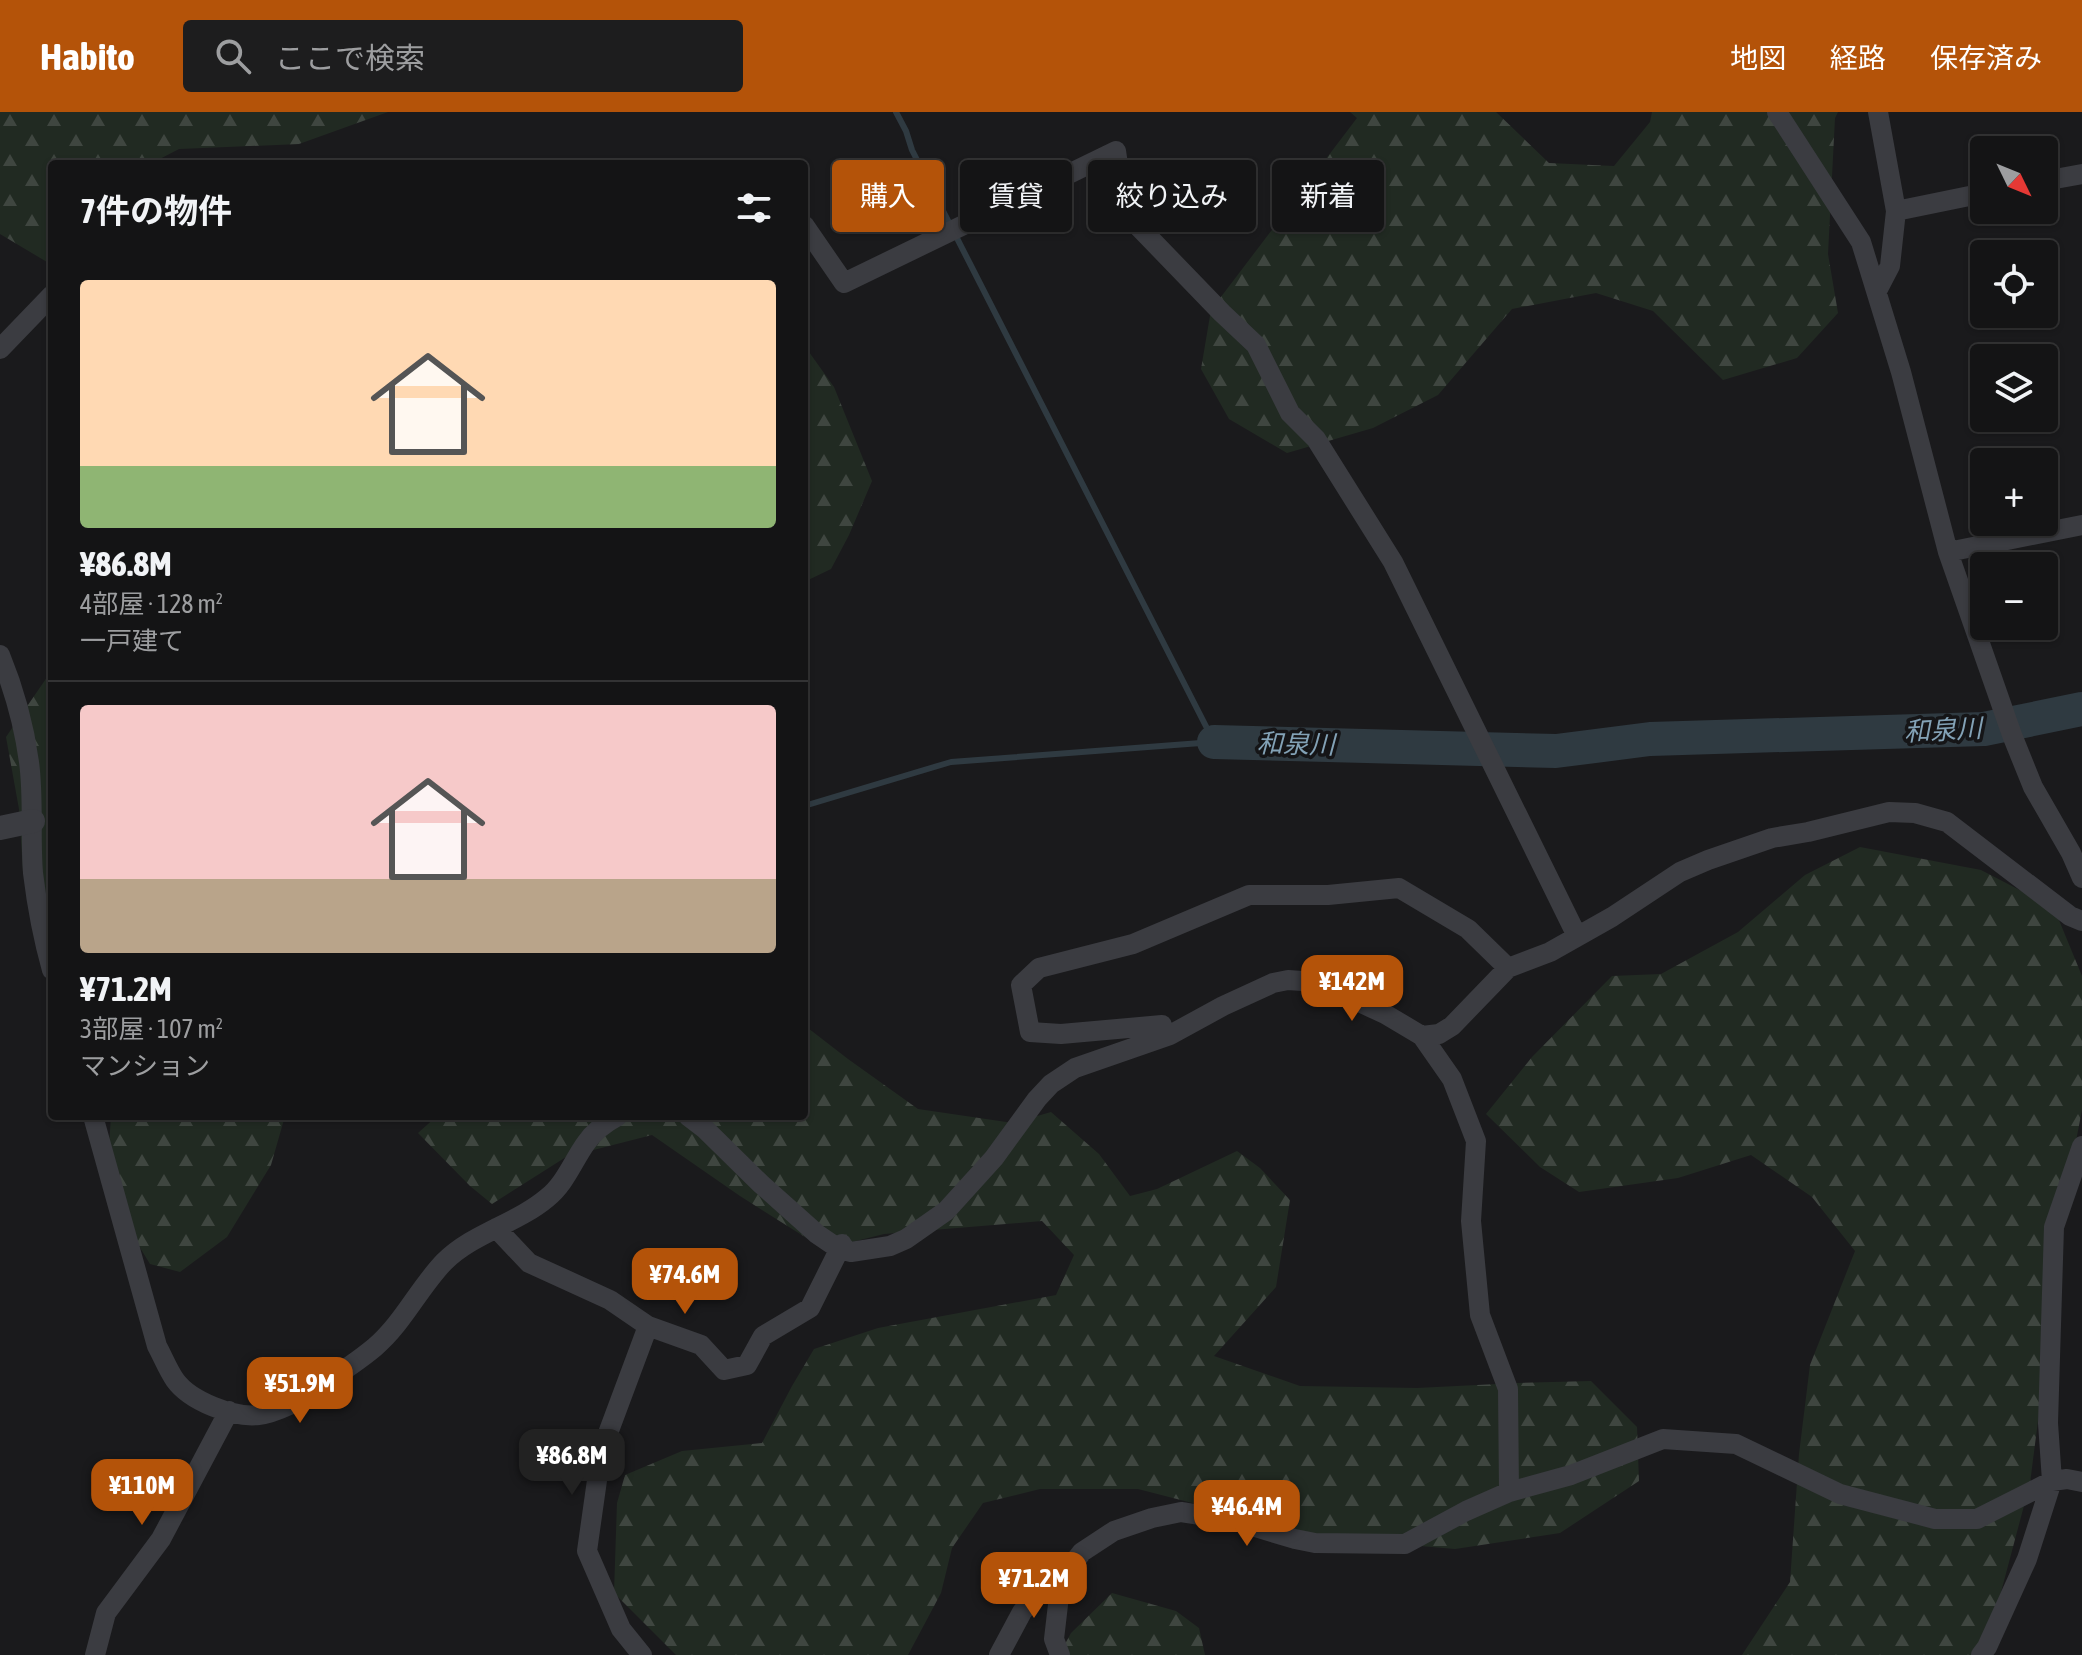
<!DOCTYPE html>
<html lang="ja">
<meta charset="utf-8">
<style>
body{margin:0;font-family:"Asap Condensed","Noto Sans JP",sans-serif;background:#1d1d1e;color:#f1f3f6;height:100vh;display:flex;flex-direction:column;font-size:30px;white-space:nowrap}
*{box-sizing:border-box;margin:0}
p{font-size:26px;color:#9d9ea0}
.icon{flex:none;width:44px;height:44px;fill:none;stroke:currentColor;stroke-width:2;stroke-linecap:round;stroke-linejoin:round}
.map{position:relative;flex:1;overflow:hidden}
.side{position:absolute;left:48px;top:48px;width:760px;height:960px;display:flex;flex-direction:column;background:#141415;border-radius:8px;box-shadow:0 2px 6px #0004,0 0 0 2px #333334}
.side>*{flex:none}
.banner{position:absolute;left:832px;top:48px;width:760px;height:72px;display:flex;gap:16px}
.needle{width:52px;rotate:133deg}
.tools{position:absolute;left:1970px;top:24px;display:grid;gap:16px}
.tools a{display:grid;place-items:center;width:88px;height:88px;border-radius:8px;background:#141415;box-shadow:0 2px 6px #0004,0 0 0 2px #333334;font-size:40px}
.price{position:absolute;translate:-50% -68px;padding:0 18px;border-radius:16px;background:#b45309;color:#fff;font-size:26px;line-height:52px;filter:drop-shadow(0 2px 4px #0008)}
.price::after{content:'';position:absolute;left:50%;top:48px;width:24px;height:18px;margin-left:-12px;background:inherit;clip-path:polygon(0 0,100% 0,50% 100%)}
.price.current{background:#222;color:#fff}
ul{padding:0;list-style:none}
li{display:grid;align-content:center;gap:16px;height:424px;padding:0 32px}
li+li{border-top:2px solid #333334}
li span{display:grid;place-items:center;height:248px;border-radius:8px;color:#555}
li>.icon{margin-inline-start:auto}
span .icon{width:144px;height:144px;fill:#fffc;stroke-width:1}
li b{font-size:34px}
h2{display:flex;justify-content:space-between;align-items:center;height:96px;padding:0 32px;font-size:34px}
.tag{padding:0 28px;border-radius:8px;background:#141415;box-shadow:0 2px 6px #0004,0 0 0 2px #333334;font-size:28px;line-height:72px}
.tag.current{background:#b45309;color:#fff}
header{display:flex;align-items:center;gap:48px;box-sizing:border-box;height:112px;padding:0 40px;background:#b45309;color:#fff}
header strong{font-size:38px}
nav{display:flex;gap:44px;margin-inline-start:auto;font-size:28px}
.search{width:560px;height:72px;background:#1d1d1e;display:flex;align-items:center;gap:20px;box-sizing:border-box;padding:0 28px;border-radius:8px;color:#9d9ea0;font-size:30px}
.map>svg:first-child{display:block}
.forest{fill:url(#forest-firs)}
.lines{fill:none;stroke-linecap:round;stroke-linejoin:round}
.stream{stroke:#2f3a41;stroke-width:6}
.river{stroke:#2f3a41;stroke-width:34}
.minor{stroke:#3b3c41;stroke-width:20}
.tertiary{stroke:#3b3c41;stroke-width:24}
.labels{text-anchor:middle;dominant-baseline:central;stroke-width:7;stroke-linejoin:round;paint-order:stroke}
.water-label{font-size:26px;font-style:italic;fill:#83a2b6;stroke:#151517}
</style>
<header>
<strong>Habito</strong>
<div class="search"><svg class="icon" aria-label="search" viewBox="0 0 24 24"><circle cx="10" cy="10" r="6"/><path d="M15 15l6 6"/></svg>ここで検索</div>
<nav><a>地図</a><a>経路</a><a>保存済み</a></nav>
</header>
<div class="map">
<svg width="2082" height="1543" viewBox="0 0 2082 1543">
<defs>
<pattern id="forest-firs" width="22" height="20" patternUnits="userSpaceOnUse" patternTransform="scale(2)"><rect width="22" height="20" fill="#212a22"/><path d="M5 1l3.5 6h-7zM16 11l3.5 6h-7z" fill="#3f4640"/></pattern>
</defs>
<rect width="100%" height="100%" fill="#1a1a1c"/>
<path class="forest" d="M0,0H388L299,32L179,37L150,52H52V153L0,122Z
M1350,0H1496L1549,51L1614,54L1650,10L1652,0H1838L1835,6L1828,142L1838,201L1797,246L1723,268L1653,199L1596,181L1512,197L1438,283L1373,316L1287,341L1229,307L1201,257L1211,198L1357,6Z
M804,233L834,275L872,369L849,423L831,457L804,470Z
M52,558V823L23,760L19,697L6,625Z
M1860,735L1981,758L2054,796L2082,864V998L2070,1060L2030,1371L1988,1529L1979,1543H1742L1790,1470L1799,1342L1810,1253L1855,1139L1812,1085L1751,1043L1678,1066L1579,1080L1540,1055L1486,1002L1532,945L1612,864L1661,862L1738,820L1805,763Z
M804,913L848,947L918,997L1013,1011L1051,1000L1099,1042L1130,1084L1157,1077L1237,1039L1260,1056L1290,1088L1276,1175L1214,1244L1300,1274L1417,1276L1517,1271L1591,1269L1637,1315L1639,1369L1560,1421L1455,1437L1329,1426L1138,1377H1040L983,1391L952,1436L941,1481L908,1543H676L614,1481L617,1391L625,1363L682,1339L762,1331L792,1274L814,1237L878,1216L1056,1183L1074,1143L1042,1109L884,1122L824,1137L740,1084L652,1023L566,1045L492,1092L470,1074L418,1021L437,1004H804Z
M111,1004H285L271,1053L227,1125L180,1160L150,1152L106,1080Z
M1112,1481L1176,1499L1199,1516L1205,1543H1059L1071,1521Z"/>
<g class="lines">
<path class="stream" d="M804,694L951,650L1214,630L912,38L906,19L896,0"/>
<path class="river" d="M1214,630L1556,639L1650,627L1984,617L2082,597"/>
<path class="minor" d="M1777,0L1861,130L1901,260L1948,440L2012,623L2033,675L2071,741L2082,766
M1878,0L1896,99
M2044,69L2082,62
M804,113L844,171L1116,39L1121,73L1136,112L1222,201L1256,233L1290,301L1316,327L1393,450L1577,824
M1877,179L1890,154L1896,99L1984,81
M0,237L52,183
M1948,440L2082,413
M0,543C14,577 24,613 29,650C34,687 30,724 33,761C37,794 43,826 52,858
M1162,913L1061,922L1030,920L1021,873L1039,856L1133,832L1249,783H1328L1399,776L1468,817L1508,856
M1422,924L1452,967L1476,1029L1471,1109L1480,1203L1508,1277L1509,1380L1571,1363L1663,1327L1736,1332L1840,1382L1935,1407H1977L2052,1369L2067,1367L2082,1370
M93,1004L157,1234C163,1245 168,1258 175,1268C190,1289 233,1306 259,1303C271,1302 283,1296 294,1291C321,1273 350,1256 375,1235C403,1211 419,1176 444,1150C473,1121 516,1112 547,1086C565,1072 573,1049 586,1031C594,1019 605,1011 618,1004
M688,1004L705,1017L761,1072L817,1122L839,1137L851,1140L890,1134L906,1127L946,1099L994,1046L1037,987L1051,972L1075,956L1170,923L1223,894L1273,871L1288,868L1316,870L1385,902L1422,924L1439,922L1452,914L1508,856L1550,840L1612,805L1680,760L1708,748L1772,726L1808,720L1889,700L1915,701L1947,710L2070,804L2082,809
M496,1116L529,1151L610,1188L648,1214L701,1233L724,1258L747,1253L763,1224L810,1196L842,1132
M95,1543L106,1501L161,1427L229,1299
M642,1543L621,1517L587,1439L601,1340L648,1214
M999,1543L1022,1500L1035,1484L1061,1467L1082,1440L1114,1419L1152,1406L1181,1400L1232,1408L1295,1427L1315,1431L1405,1432L1466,1399L1509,1380
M1060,1543L1054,1527L1061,1467
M1981,1543L1987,1535L2027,1447L2052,1369L2048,1311L2054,1115L2082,1034"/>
<path class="tertiary" d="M0,716L33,709"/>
</g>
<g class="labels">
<g class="water-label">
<text transform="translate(1943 618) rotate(-3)">和泉川</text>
<text transform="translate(1296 632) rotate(1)">和泉川</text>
</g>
</g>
</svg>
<div class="tools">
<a><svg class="needle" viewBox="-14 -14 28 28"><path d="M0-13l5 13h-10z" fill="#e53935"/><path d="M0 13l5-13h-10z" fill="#9d9ea0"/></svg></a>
<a><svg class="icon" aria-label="locate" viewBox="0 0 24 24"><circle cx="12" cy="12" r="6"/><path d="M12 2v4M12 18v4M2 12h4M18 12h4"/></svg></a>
<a><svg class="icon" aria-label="layers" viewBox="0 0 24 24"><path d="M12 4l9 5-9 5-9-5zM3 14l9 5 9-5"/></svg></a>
<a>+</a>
<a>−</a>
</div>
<b class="price" style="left:1352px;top:911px">¥142M</b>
<b class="price" style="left:685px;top:1204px">¥74.6M</b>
<b class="price" style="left:300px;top:1313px">¥51.9M</b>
<b class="price current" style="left:572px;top:1385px">¥86.8M</b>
<b class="price" style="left:142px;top:1415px">¥110M</b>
<b class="price" style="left:1247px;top:1436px">¥46.4M</b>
<b class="price" style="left:1034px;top:1508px">¥71.2M</b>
<div class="banner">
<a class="tag current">購入</a>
<a class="tag">賃貸</a>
<a class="tag">絞り込み</a>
<a class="tag">新着</a>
</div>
<section class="side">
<h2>7件の物件<svg class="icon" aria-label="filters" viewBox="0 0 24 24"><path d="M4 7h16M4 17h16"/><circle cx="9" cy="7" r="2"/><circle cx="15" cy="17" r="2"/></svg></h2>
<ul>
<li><span style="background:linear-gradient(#ffd9b3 75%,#8fb573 0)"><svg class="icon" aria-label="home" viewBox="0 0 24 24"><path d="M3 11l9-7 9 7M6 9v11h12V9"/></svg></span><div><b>¥86.8M</b><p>4部屋 · 128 m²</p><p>一戸建て</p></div></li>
<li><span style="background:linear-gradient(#f6c9c9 70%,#b9a48a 0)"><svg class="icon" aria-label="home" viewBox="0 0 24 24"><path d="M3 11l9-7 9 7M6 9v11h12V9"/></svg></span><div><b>¥71.2M</b><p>3部屋 · 107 m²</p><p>マンション</p></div></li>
</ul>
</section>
</div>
